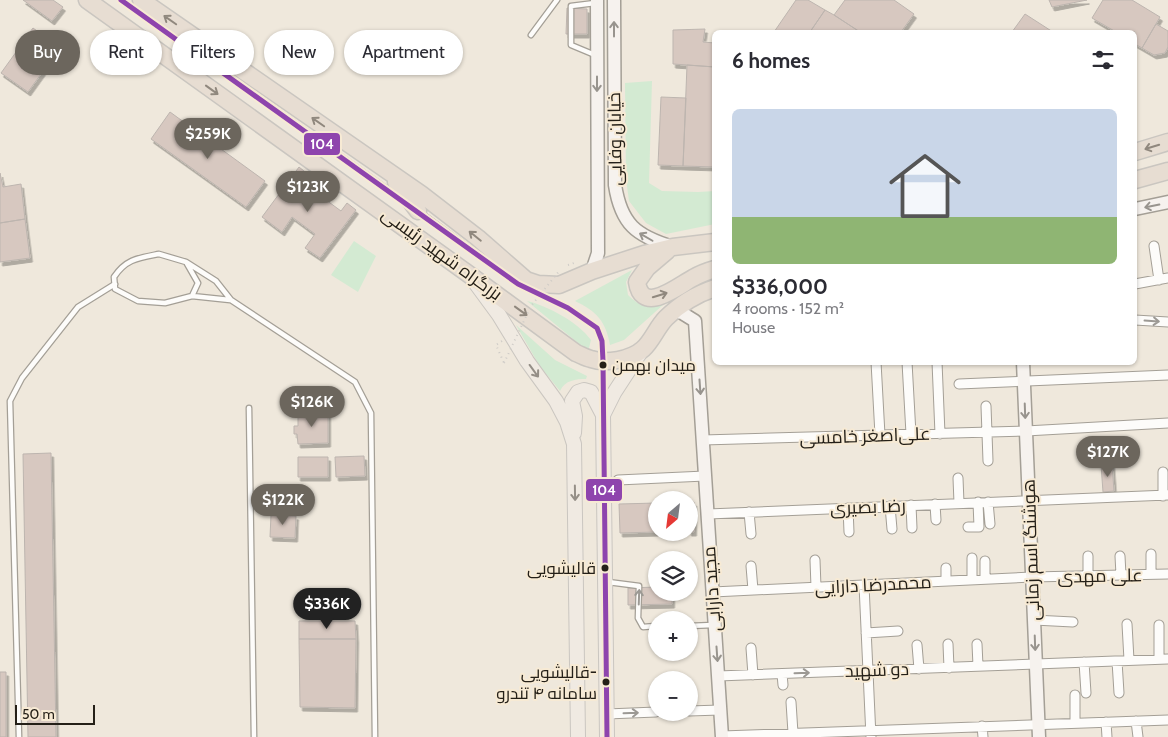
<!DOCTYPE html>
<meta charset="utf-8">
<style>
body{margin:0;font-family:Cabin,Cairo,sans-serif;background:#f7f7f7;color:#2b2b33;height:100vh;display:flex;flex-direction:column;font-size:19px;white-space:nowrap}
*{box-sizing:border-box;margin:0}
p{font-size:16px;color:#7c7c81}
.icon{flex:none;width:28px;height:28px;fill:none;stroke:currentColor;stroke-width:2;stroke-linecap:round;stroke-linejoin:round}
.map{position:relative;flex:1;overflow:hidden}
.side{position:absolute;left:712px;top:30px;width:425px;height:335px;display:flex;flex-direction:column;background:#fff;border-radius:8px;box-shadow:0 1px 4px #0004}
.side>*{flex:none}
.banner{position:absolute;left:15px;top:30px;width:475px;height:45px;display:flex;gap:10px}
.needle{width:32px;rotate:208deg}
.tools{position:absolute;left:648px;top:491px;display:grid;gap:10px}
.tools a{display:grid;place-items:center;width:50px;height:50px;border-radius:50%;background:#fff;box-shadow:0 1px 4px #0004;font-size:25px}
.scale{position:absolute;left:15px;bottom:12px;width:80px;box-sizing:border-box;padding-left:5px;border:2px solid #252018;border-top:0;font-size:14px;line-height:18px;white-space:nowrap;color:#252018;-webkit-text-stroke:4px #f7ead4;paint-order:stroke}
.price{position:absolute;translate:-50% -42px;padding:0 11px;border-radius:18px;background:#6c665d;color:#fff;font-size:16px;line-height:32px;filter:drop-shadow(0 1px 2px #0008)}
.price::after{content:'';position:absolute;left:50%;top:30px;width:15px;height:11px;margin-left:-8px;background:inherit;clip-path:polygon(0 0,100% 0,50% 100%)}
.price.on{background:#222;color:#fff}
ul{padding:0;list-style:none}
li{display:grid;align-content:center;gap:10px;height:265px;padding:0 20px}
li+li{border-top:1px solid #e1e1e2}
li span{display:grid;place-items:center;height:155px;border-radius:8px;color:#555}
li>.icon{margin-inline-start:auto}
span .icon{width:90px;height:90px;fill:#fffc;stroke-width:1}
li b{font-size:21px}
h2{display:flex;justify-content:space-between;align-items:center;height:60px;padding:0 20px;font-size:21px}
.chip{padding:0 18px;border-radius:22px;background:#fff;box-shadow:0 1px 4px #0004;font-size:18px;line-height:45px}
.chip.on{background:#6c665d;color:#fff}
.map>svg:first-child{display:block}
.green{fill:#d3ead2}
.building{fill:#d7c8c0;stroke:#bdb5af;filter:url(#shadow)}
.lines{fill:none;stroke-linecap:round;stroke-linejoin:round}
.lane-casing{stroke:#a49f96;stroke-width:7}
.street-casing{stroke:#a49f96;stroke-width:11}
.secondary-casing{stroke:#a49f96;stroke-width:15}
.primary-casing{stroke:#cac6c0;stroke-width:16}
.highway-casing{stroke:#cac6c0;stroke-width:19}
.path{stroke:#cecbc7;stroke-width:2;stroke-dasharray:1 4;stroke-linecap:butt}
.lane{stroke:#fdfcfa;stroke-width:4.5}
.street{stroke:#fdfcfa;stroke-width:9}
.secondary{stroke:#f6f2ee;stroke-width:12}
.primary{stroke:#f0eae2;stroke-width:14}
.highway{stroke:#e7ddd2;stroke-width:16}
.path-bridge{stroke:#cecbc7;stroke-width:2;stroke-dasharray:1 4;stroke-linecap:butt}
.bus-1-casing{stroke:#f7ead4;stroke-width:9}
.bus-1{stroke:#8e44ad;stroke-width:5}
.oneway{stroke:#90887e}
.oneway2{stroke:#98948e}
.oneway3{stroke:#9c9994}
.oneway4{stroke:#958f87}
.bus-dot{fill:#252018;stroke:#f7ead4;stroke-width:2}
.labels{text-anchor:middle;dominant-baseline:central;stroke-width:4;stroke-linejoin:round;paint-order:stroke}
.bus-label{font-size:17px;fill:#252018;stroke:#f7ead4;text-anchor:end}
.street-label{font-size:18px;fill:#252018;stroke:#f7ead4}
.line-badge{stroke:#f7ead4;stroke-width:2}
.badge-label{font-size:14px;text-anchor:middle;font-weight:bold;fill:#fff}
</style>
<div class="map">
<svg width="1168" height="737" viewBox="0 0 1168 737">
<defs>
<filter id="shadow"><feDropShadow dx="2.5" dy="4" stdDeviation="0" flood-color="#0004"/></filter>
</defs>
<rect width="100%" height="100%" fill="#efe8dc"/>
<path class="green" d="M652,81L649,183L662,191L698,192L715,191V224L666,234L646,223L629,201L626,179L625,83Z
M354,241L376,256L358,292L331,275Z
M632,270L626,282L628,295C642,308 646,308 664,304L624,340L610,345C606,321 596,311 575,301Z
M527,301C548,306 578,322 591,340L589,348H584Z
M516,325L555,360L587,376L586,379C576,379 565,380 560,391L539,365Z"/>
<path class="building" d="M23,0H53L63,7L52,21Z
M796,0H808L825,10L810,32H774Z
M845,0H894L914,14L901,32H860L834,15Z
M1049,0H1087L1052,7Z
M1103,0H1132L1160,17L1142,48L1135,44V32H1116L1092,18Z
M567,8L587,9V34H566Z
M825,10L834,15L860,32H810Z
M1025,14L1053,32H1012Z
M1156,24L1168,31V47L1165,53L1154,55L1142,48Z
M33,28L59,47L50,59L23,41Z
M705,29L703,42L715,43V67L673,64V30Z
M19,48L46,67L28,92L1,73Z
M687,65L715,67V167L683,166Z
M661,97L686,98L683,166L658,165Z
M170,112L265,181L246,207L151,139Z
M299,167L309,175L303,183L341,211L347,203L356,210L320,258L305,248L315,234L292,217L282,232L262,217Z
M0,173L3,187L21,184L25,219L0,223Z
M25,219L30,258L0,262V223Z
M298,413H328V443L298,444L297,434H294V426H298Z
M51,453L56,737H28L23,454Z
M364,456L365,476L336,477L335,457Z
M298,457H328V477H298Z
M1112,464L1114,491L1103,492L1101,465Z
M694,502V532H689V503Z
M656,503V532L620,533L619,504Z
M271,515L296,516L295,538L270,537Z
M656,587V592H672V604L628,605V588Z
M299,621H355L356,639H299Z
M299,639H356L355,708L300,707Z
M0,672H6V737H0Z"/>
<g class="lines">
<defs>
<path id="lane" d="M121,0L401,199
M531,35L557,0
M595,55L571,45V6L595,3
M421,213L518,284L568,308L597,328L602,341L603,403
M159,254L186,262L198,283L192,296L165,303L138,301L115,289L114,277C126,259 138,258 159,254Z
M186,262L216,281L231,300L355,382L371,413L375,737
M192,296L230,300
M249,408L254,737
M608,582L639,586L638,618L643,627L656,626
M689,626L713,625
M19,737L10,401L22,378L78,307L115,284"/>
<path id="street" d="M1154,246L1159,280
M1135,284L1168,278
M1135,320L1168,322
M876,362L880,435
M907,362L911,434
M937,362L940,434
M959,384L1168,375
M986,406L988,461
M703,440L1026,431L1168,423
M1163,472V496
M958,478L959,503
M618,480L705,476
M988,502L990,524
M935,504L936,520
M911,505L912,528
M890,506L892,529
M848,508L849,532
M749,512L751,534
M708,514L1168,495
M968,527H979L978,502
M1151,554V574
M1088,556V576
M1120,556L1121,575
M815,560L816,587
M985,561V579
M751,566L753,590
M946,568V581
M972,580V558
M864,585L871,737
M713,592L1032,577L1168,574
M1034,620L1073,622
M1127,624L1129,660
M1159,625V659
M866,633L898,631
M948,644L949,668
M977,644L978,666
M917,645L919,669
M751,648L753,675
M1117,661L1119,693
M1084,662L1086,693
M782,674L783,685
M718,676L1168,659
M791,702L793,733
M689,711L720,710
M607,714L656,712
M1136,721L1138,737
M1106,722L1107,737
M1075,723V695
M982,726L983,737
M722,736L1168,720"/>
<path id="secondary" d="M614,0L615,185C621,224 636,236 673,247
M1135,209L1168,202
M592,271L598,253L597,0
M673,311L682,313L695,321L722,737
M1023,362L1039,737"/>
<path id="primary" d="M474,281L499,315L527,361L556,401L567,422L574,444L578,737
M574,433L575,416L572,401L578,392L584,390L591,392L603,415
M607,737L603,415L614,393L642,350"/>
<path id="highway" d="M87,0L467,273L576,353C581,355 586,358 591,359C605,364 631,360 643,349C652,341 657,327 666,318C679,305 697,294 715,288
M141,0L421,194L478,238L526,280L538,284L559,285L592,271L644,254L673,247L715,242
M1135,152L1168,142
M1135,180L1168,171
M396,182L418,211
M667,251L647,268L637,282C642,316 678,286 693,278C700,274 708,271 715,269"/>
</defs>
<use href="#lane" class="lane-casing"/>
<use href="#street" class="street-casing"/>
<use href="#secondary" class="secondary-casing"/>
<use href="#primary" class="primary-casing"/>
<use href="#highway" class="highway-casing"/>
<path class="path" d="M568,265L577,262
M502,341L496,345L504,363"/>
<use href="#lane" class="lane"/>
<use href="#street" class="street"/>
<use href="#secondary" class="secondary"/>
<use href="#primary" class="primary"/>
<use href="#highway" class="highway"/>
<path class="path-bridge" d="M504,363L531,306L560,270"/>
<defs>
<path id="bus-1" d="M121,0L518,284L568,308L597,328L602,341L603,361L607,737"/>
</defs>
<use href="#bus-1" class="bus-1-casing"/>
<use href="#bus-1" class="bus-1"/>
</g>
<defs><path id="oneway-shaft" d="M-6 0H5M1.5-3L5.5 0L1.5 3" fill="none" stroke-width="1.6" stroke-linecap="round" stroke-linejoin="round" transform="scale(1.25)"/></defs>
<g class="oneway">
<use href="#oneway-shaft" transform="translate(170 20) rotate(-145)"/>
<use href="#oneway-shaft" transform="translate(212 90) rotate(36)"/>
<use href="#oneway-shaft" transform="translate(318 122) rotate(-145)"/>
<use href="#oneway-shaft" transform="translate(1152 147) rotate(163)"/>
<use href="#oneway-shaft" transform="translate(475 236) rotate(-141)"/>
<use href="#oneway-shaft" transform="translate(660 295) rotate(-17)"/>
<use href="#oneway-shaft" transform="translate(521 311) rotate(36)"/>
</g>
<g class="oneway2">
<use href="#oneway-shaft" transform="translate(614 29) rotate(-90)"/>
<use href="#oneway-shaft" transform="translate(597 84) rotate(90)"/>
<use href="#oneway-shaft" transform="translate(1152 206) rotate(169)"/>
<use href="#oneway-shaft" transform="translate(646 237) rotate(-150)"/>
<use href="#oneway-shaft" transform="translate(700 387) rotate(86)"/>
<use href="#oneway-shaft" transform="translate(1025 411) rotate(88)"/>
<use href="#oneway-shaft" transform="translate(1035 643) rotate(88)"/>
<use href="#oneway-shaft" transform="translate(717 654) rotate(86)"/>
</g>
<g class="oneway3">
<use href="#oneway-shaft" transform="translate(1152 321) rotate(4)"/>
<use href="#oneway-shaft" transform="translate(639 597) rotate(-88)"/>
<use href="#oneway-shaft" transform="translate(802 673) rotate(-2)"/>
<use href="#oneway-shaft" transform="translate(631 713) rotate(-2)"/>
</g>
<g class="oneway4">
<use href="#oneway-shaft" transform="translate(534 371) rotate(54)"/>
<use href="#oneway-shaft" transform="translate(575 493) rotate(89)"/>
</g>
<g class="bus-dot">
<circle cx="603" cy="365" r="4.5"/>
<circle cx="605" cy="568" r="4.5"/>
<circle cx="606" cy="682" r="4.5"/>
</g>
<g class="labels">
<g class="bus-label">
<text x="612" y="365" text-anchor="start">میدان بهمن</text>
<text x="596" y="568">قالیشویی</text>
<text x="597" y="672">قالیشویی-<tspan x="597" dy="21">سامانه ۴ تندرو</tspan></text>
</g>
<g class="street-label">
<text transform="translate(615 139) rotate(-91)">خیابان وفایی</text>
<text transform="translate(442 254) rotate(36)">بزرگراه شهید رئیسی</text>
<text transform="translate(865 436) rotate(-2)">علی‌اصغر خامسی</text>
<text transform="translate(868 507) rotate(-2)">رضا بصیری</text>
<text transform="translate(1031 550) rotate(-92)">هوشنگ اسم زمانی</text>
<text transform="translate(1100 576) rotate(-1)">علی مهدی</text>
<text transform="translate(873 585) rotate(-3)">محمدرضا دارایی</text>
<text transform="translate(712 589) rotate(-94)">مجید دارابی</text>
<text transform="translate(877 670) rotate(-2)">دو شهید</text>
</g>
</g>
<g class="line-badge">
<rect x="303" y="132" width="38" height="24" rx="5" fill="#8e44ad"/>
<rect x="585" y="478" width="38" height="24" rx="5" fill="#8e44ad"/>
</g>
<g class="badge-label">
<text x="322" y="149">104</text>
<text x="604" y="495">104</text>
</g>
</svg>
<div class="tools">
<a><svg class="needle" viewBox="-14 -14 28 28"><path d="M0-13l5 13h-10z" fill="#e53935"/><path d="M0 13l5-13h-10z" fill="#7c7c81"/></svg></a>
<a><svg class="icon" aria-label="layers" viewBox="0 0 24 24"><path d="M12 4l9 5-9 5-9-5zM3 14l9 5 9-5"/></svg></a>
<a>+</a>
<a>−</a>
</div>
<div class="scale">50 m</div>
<b class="price" style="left:208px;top:160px">$259K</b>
<b class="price" style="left:308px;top:213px">$123K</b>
<b class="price" style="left:312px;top:428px">$126K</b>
<b class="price" style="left:1108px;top:478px">$127K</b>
<b class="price" style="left:283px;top:526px">$122K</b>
<b class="price on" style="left:327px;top:630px">$336K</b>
<div class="banner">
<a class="chip on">Buy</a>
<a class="chip">Rent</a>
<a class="chip">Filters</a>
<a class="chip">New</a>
<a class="chip">Apartment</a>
</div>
<section class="side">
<h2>6 homes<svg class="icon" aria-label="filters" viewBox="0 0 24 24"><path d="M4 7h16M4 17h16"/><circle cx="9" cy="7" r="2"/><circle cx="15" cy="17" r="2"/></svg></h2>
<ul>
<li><span style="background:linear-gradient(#c9d6e8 70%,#8fb573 0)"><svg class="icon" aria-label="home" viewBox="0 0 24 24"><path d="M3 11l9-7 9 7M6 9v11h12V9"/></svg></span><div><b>$336,000</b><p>4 rooms · 152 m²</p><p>House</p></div></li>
</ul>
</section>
</div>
